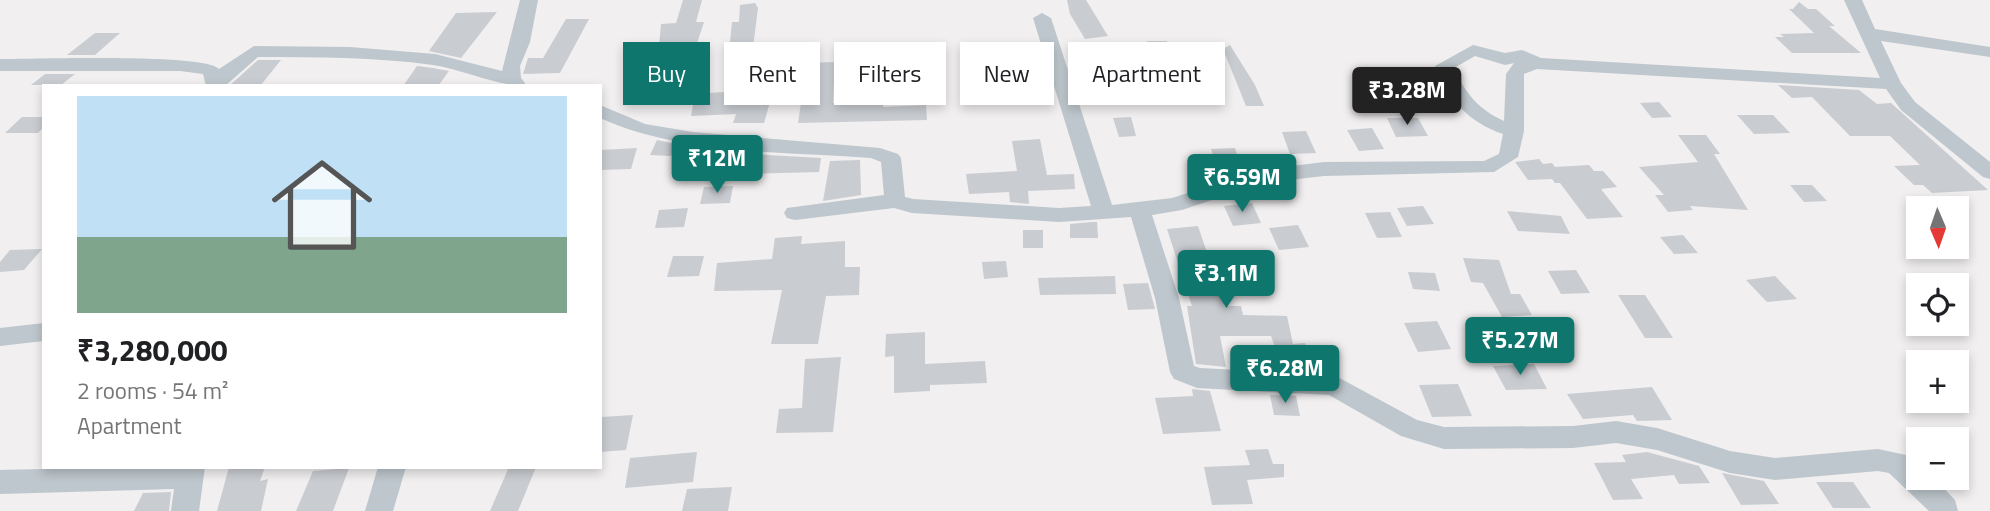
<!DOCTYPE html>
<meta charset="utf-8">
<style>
body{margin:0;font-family:"Titillium Web",sans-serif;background:#f2f2f2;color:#202124;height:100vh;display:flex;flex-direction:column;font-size:26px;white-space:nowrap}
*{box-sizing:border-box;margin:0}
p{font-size:23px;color:#757577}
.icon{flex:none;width:38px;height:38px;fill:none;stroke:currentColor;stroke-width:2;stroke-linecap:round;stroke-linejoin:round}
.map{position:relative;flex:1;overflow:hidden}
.side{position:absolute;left:42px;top:84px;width:560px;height:385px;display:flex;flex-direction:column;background:#fff;border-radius:0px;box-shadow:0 4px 10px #0003}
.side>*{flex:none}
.hud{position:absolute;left:623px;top:42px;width:665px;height:63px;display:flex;gap:14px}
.needle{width:46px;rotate:178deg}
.fabs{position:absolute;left:1906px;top:196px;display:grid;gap:14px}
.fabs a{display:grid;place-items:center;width:63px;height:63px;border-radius:0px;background:#fff;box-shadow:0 4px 10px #0003;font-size:35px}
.price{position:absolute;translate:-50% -60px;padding:0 16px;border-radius:7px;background:#0f766e;color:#fff;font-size:23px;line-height:46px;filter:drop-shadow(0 2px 4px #0008)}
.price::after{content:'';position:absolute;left:50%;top:42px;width:21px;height:16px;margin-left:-10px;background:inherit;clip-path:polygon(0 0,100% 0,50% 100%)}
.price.current{background:#222;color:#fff}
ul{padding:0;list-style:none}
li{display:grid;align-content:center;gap:14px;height:371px;padding:0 35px}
li span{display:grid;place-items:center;height:217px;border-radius:0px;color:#555}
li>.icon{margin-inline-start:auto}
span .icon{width:126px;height:126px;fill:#fffc;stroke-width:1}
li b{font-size:30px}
.tag{padding:0 24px;border-radius:0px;background:#fff;box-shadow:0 4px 10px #0003;font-size:24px;line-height:63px}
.tag.current{background:#0f766e;color:#fff}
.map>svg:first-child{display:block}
.building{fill:#c9ccd1}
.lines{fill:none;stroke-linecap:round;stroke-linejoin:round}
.street{fill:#bec7cd;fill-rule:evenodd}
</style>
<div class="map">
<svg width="1990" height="511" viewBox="0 0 1990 511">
<rect width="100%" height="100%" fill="#f1efef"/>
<path class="building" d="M683,0H702L696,22H704L680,95L636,96L653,46H659L661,24L676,23Z
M1067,0H1086L1108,36L1085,39L1070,14Z
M1799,2L1808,9H1816L1835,26H1829L1861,53H1792L1775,37H1784L1780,34L1814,33L1789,9H1793Z
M755,3L758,8L746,102H770L764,123H733L736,114L691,116L695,94L725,92L732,22H739L740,5Z
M497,12L461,58L429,51L456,13Z
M566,19H589L560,73L523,74L528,58H543Z
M95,33H120L95,55H67Z
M1147,41H1167L1174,82H1151Z
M1230,45L1255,85L1264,106H1246L1223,49Z
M258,60H281L260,86H229Z
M835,62L833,103L884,102L883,107L926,105L927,120L798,123L807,63Z
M417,66L433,68L449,71L438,86H403Z
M1116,66L1121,84H1112L1117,104L1092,105L1087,85H1079L1075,68Z
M1386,68L1396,84L1372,85L1363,69Z
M45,74H75L61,85H31Z
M1778,85L1859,90L1877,104L1891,103L1988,190L1932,193L1923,185H1914L1894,166L1920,165L1890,136H1850L1812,97L1792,98Z
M1659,102L1672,117L1652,118L1640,103Z
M1737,115H1773L1790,133L1754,134Z
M22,117H44V127L38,133H5Z
M1131,117L1136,136L1119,137L1113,118Z
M1387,118H1418L1428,136L1396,137Z
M1372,128L1384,149L1359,151L1347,130Z
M1306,131L1316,153L1290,154L1282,132Z
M1678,135H1706L1720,154H1714L1748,210L1690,206L1693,210L1668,212L1655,195H1664L1639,167L1698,162Z
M1040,139L1047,175L1074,174L1075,189L1028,191L1029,204L1010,202L1009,192L969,194L966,174L1017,171L1012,141Z
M657,140L677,144L671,156L650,155Z
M637,148L631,169L600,170V150Z
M1235,148L1241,167H1217L1211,149Z
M686,150H712L708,165H682Z
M746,153L768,155L821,158L819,172L741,174Z
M1539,159L1543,164L1552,163L1555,167L1589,165L1594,171H1603L1617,187L1601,189L1623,217L1587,219L1560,183H1555L1552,179L1528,180L1515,162Z
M860,160L861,195L823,201L830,161Z
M1790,185H1812L1827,201L1804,202Z
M733,186L730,203L700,204L704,187Z
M1252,203L1261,223L1233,226L1224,206Z
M1423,206L1434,224L1407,226L1397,208Z
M688,208L684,227L655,228L659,210Z
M1507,211L1561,216L1570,234L1518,231Z
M1390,212L1402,237L1377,238L1365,213Z
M1092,222H1097L1098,238H1070V224Z
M1298,225L1309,247L1279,250L1269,228Z
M1198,226L1225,306H1241L1243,315L1287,316L1293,344L1305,343L1316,371L1283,370L1271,336H1220L1226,367L1196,364L1187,306H1192L1167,229Z
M1023,230H1043V248H1023Z
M1683,235L1698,253L1674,254L1660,237Z
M802,236L801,244L845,241V267H860L859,295L826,296L818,344H771L782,290L714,291L717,263L772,259L775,238Z
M42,249L24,270L0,272V262L10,250Z
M673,256H704L699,276L667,277Z
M1463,258L1499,260L1511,294H1520L1532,315L1502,317L1483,283L1471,282Z
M1006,261L1008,277L984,279L982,262Z
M1576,270L1590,293L1561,294L1548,271Z
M1408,272L1435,273L1440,291L1413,289Z
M1115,276L1116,294L1040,295L1038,278Z
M1775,276L1797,299L1767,302L1746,280Z
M1148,283L1155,309L1128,310L1123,284Z
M1618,295H1645L1673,338H1645Z
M1437,321L1451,349L1418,352L1404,323Z
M925,332V364L985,361L987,383L930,385V391L894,393V356L885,357L886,334Z
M841,357L833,432L776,433L779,409L802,408L805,359Z
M1534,364L1547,389L1506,390L1493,366Z
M1458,384L1472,416L1432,417L1419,385Z
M1652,387L1672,420L1637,421L1633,415L1583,419L1567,394Z
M1192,389L1210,391L1221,431L1163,434L1155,398L1193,396Z
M1270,395L1296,396L1300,416L1274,415Z
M633,415L626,450L600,452L602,417Z
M1268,449L1273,464H1284V477L1247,480L1253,504L1212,505L1204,467L1250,465L1245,450Z
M697,452L693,482L625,488L630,458Z
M1647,452L1699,466L1710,483L1679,484L1674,475L1631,479L1643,499L1613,500L1594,463L1626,462L1622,455Z
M229,467H265L260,481L268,479L261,511H217Z
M509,467H536L518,511H490Z
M349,468L333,511H296L313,471Z
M1722,473L1764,481L1779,504L1741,505Z
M1816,482H1853L1871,508H1833Z
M732,487L728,511H682L687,489Z
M171,492L169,511H134L143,493Z"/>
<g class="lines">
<path class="street" d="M520,0H538L530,42L520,66L521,78L527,86C496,86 465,70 433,65C375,57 317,57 258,57L225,86H206L203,74L180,71H0V59C31,59 207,53 219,69L254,46L350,47L435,54L502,71Z
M1844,0H1862L1875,29L1990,47V57L1881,41L1901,83L1915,102L1990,162V179L1983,177L1901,110L1886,89L1537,69L1524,74V131L1518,157L1494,172L1324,176L1263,183L1182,210L1152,215L1179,298L1194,366L1200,368L1334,375L1417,420L1444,427L1573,426L1616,421L1657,428L1730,451L1775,458L1878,449L1906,455L1918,465V478H1934L1955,500L1958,511H1929L1889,473L1878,471L1775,480L1730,473L1657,450L1616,443L1573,448L1444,449L1401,436L1329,395L1197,388L1174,379L1170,372L1155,298L1131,217L1059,222L912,213L894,208L795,220L787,218L784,213L787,208L884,195L881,162L871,158C783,151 681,155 600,118V105L645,124L693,132L880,148L898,154L901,158L905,197L913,199L1059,208L1091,206L1033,18L1042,13L1051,18L1112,205L1172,198L1260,170L1324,162L1484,161L1499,154L1503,134C1468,122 1449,100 1435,66L1473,45L1505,53L1522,50L1541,58L1880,78ZM1475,56L1505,65L1514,63L1506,74L1504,121C1479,110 1465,93 1454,68Z
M44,323V341L0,346V328Z
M124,467H205L199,511H171L174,489L0,494V470Z
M378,467H406L393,511H365Z"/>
</g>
</svg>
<div class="fabs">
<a><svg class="needle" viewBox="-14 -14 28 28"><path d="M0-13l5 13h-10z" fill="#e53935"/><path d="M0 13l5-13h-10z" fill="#757577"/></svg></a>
<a><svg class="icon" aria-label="locate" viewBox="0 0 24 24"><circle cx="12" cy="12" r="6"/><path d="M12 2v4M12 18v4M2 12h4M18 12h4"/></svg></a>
<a>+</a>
<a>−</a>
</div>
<b class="price current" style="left:1407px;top:127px">₹3.28M</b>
<b class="price" style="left:717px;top:195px">₹12M</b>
<b class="price" style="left:1242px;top:214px">₹6.59M</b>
<b class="price" style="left:1226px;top:310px">₹3.1M</b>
<b class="price" style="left:1520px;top:377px">₹5.27M</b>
<b class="price" style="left:1285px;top:405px">₹6.28M</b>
<div class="hud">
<a class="tag current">Buy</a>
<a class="tag">Rent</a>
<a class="tag">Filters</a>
<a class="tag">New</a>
<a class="tag">Apartment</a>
</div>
<section class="side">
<ul>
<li><span style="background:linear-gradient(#bfe0f5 65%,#7fa58c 0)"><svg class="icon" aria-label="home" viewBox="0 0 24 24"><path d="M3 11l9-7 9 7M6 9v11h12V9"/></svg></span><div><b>₹3,280,000</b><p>2 rooms · 54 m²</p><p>Apartment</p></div></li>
</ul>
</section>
</div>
